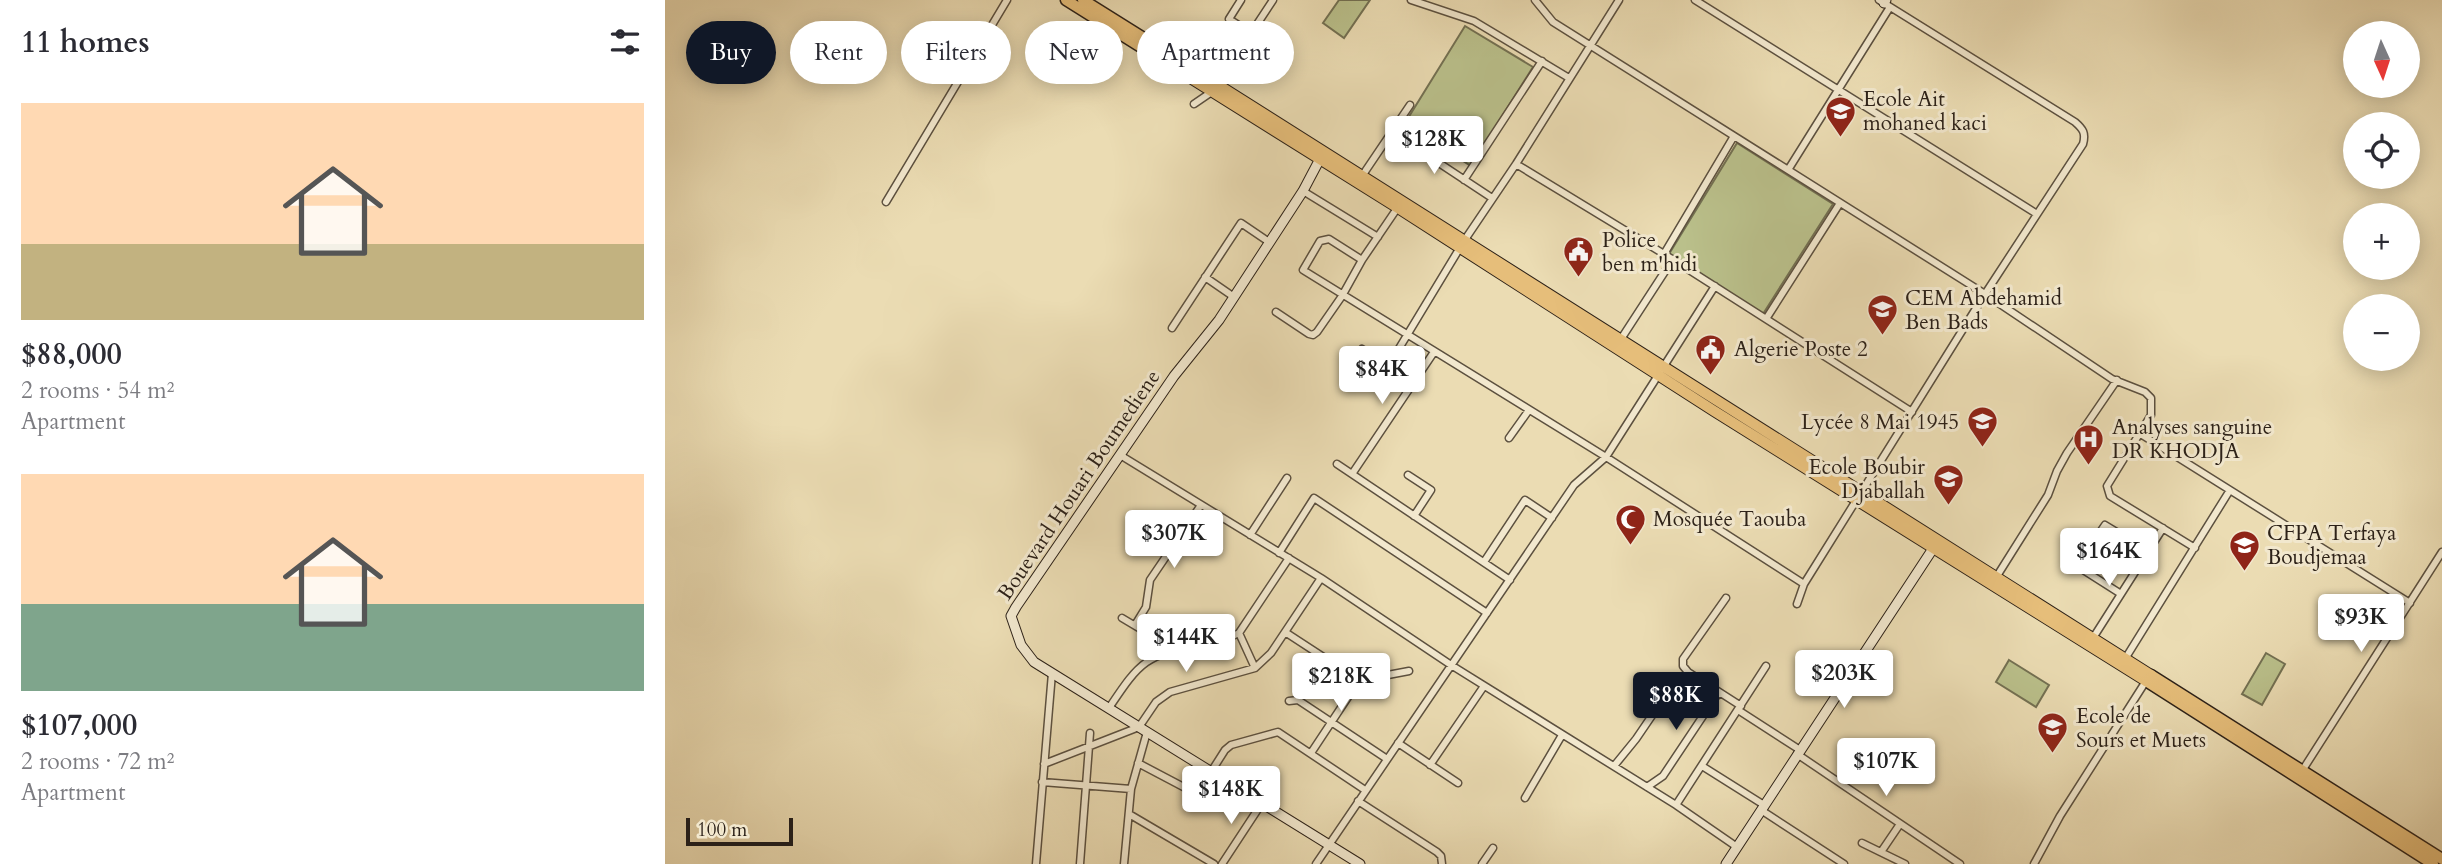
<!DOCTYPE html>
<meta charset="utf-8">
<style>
body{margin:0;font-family:Cardo,serif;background:#f7f7f7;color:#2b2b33;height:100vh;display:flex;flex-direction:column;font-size:26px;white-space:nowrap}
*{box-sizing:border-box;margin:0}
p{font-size:23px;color:#7c7c81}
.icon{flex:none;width:38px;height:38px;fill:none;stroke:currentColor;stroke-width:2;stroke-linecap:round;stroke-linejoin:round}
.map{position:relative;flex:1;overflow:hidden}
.sheet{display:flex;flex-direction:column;background:#fff;width:665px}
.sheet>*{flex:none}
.banner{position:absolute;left:21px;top:21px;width:665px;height:63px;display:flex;gap:14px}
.needle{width:46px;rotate:177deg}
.fabs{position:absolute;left:1678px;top:21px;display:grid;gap:14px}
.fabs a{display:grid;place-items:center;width:77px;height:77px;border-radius:50%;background:#fff;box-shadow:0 4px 18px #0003;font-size:35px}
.scale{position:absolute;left:21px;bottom:18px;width:107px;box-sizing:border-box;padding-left:7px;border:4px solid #2c2118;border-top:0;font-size:19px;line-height:24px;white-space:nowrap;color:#2c2118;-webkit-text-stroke:5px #f2e8ce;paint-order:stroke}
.price{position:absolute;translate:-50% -60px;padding:0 16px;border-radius:7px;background:#fff;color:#222;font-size:23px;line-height:46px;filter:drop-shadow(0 2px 4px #0008)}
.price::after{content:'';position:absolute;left:50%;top:42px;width:21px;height:16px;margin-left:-10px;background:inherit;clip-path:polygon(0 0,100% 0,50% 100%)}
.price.current{background:#111827;color:#fff}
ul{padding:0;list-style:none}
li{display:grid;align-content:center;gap:14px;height:371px;padding:0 21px}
li span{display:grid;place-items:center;height:217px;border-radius:0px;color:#555}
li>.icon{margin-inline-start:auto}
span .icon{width:126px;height:126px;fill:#fffc;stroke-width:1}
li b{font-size:30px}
h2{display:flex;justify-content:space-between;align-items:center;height:84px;padding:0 21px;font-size:30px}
.chip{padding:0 24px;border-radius:32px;background:#fff;box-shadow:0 4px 18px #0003;font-size:24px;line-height:63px}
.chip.current{background:#111827;color:#fff}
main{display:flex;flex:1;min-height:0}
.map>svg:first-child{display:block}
.green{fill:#bac08b;stroke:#737052;stroke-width:2}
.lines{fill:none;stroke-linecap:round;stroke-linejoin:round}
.street-casing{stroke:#5c503f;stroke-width:9}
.secondary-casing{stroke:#2c2118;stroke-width:11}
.primary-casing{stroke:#2c2118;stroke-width:12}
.highway-casing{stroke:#2c2118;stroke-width:13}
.street{stroke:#f2e8ce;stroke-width:6}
.secondary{stroke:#f2e8ce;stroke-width:9}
.primary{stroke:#e6be7a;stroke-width:10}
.highway{stroke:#e6be7a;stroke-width:10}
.labels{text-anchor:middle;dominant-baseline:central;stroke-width:6;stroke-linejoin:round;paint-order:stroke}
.poi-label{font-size:21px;fill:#2c2118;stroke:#f2e8ce;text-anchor:start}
.street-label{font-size:21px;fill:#2c2118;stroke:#f2e8ce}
</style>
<main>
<section class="sheet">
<h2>11 homes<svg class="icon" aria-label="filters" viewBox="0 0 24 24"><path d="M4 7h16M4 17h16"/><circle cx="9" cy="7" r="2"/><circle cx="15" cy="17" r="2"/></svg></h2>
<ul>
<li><span style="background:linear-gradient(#ffd9b3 65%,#c2b280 0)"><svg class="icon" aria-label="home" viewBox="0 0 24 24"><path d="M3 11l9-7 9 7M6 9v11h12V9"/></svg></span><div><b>$88,000</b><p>2 rooms · 54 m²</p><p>Apartment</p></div></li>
<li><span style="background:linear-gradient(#ffd9b3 60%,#7fa58c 0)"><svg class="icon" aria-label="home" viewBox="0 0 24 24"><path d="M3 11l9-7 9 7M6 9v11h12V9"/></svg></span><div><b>$107,000</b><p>2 rooms · 72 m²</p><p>Apartment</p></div></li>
</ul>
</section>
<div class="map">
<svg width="1777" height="864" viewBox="0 0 1777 864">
<rect width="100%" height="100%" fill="#ebdcb3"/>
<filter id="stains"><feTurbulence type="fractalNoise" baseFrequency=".00286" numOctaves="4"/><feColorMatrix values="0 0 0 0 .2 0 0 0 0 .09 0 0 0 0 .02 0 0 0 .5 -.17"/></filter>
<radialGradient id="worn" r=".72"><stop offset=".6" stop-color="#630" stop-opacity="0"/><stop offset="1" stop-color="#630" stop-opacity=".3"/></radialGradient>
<path class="green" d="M674,0H705L679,38L658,23Z
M800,26L868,67L806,166L740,123Z
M1072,143L1168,204L1098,314L1004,254Z
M1601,653L1620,664L1597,705L1577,694Z
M1344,660L1384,685L1371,707L1331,682Z"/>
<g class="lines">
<defs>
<path id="street" d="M576,0L564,19L586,33
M746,0L809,21L904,78
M870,0L888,22L1320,294L1447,379L1480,392L1486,398V415L1442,486L1445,496L1530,548
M1030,0L1372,214
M529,104L548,91L608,0
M727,132L827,198
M851,164L999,254L1247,412
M1123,170L1225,7
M695,179L745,105
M799,180L877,61
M638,191L713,237
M221,202L342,0
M999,254L1069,136
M697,260L664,239L655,241L638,270L941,457L1139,584
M540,277L569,297
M611,312L644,334L648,335L652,332L677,296L697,260L733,207
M1101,319L1175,203
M507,328L576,223L604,242
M956,339L1008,259
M687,362L697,349L724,365L799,241L851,164L954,0
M1474,433L1745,603
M844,438L864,410
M455,455L656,578L786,665L1011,805L1072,847
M672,464L845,580
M687,474L769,352
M743,475L766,490L749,516
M585,535L622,478
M614,553L649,498L822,613
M819,562L860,500L887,518
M1332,576L1383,495L1392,471L1402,453L1452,380
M1456,594L1412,566L1440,525L1483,551
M1061,598L1018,659V666L1023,672L1076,706
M1132,604L1139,584L1320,294L1418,144C1421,133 1418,129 1410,122L1214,0
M457,618L509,649
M470,625L481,607L485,580L536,505
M620,632L689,677L691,685L646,753
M574,633L590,668
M1428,638L1498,528
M1460,659L1565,490
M691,681L744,671
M624,701L633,700L722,759
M444,708C476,660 480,656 538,643C550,640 564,639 574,633L624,558
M1073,710L1135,750
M733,743L793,783
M1132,754L1295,864
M473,763L528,792
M379,764L474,727L491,702L505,692L590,668L606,653L656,578
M765,765L819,686
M949,766L971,739L1003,692
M1037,766L1099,805
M1637,771L1777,552
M546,772L560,750L566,745L613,732L700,790
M377,782L466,789
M982,787L998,776L1054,692
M860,798L897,735
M693,801L772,852L776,856L777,864
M1011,805L1101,666
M1096,810L1179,864
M464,814L549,864
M1197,843L1240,864
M1216,852L1235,824
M371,864L387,673
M415,864L425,733
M459,864L466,789L482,732
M557,864L597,803
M651,864L909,485L941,457L1050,286
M817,864L828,848
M1369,864L1395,816L1481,681"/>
<path id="secondary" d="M1219,3L1221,0
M657,155L638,191L554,320L509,376L351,607L346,616L356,645L369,662L695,864
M1061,864L1271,544"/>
<path id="primary" d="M517,62L1486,675
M511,69L733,208L1049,411L1481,681"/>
<path id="highway" d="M401,0L511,69
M418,0L517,62
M1486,675L1777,859
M1481,681L1768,864"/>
</defs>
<use href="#street" class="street-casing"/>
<use href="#secondary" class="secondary-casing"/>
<use href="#primary" class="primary-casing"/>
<use href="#highway" class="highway-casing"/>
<use href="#street" class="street"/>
<use href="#secondary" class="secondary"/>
<use href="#primary" class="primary"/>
<use href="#highway" class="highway"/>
</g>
<defs>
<symbol id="school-pin" viewBox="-11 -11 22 30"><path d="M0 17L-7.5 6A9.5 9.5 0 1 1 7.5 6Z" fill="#8f2418" stroke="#f2e8ce"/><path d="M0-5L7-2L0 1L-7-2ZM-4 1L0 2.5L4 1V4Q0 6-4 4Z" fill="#fff"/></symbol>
<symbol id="civic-pin" viewBox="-11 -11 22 30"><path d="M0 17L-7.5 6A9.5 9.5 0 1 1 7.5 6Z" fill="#8f2418" stroke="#f2e8ce"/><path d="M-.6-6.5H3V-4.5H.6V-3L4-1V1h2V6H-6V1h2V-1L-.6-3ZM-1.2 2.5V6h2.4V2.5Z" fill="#fff"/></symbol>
<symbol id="hospital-pin" viewBox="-11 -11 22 30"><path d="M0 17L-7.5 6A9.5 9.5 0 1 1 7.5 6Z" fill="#8f2418" stroke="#f2e8ce"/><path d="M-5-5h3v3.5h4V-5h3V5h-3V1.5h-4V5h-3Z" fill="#fff"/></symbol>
<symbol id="mosque-pin" viewBox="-11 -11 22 30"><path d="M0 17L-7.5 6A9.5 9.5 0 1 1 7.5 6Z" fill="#8f2418" stroke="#f2e8ce"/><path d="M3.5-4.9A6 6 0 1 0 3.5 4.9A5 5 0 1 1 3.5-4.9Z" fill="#fff"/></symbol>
<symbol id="university-pin" viewBox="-11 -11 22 30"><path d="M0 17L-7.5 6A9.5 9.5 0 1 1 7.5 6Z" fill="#8f2418" stroke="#f2e8ce"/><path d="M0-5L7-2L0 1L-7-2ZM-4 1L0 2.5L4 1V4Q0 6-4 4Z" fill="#fff"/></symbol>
</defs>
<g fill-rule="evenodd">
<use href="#school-pin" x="1158" y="94" width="35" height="47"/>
<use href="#civic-pin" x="896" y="234" width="35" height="47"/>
<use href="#school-pin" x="1200" y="292" width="35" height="47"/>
<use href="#civic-pin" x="1028" y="332" width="35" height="47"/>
<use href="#school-pin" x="1300" y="404" width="35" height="47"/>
<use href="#hospital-pin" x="1406" y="422" width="35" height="47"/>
<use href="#school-pin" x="1266" y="462" width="35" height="47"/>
<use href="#mosque-pin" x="948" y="502" width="35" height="47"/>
<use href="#university-pin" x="1562" y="528" width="35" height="47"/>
<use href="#school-pin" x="1370" y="710" width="35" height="47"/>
</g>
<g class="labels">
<g class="poi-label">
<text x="1198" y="99">Ecole Ait<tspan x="1198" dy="24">mohaned kaci</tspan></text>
<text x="937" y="240">Police<tspan x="937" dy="24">ben m'hidi</tspan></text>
<text x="1240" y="298">CEM Abdehamid<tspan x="1240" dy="24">Ben Bads</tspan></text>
<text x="1069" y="349">Algerie Poste 2</text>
<text x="1294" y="422" text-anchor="end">Lycée 8 Mai 1945</text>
<text x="1447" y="427">Analyses sanguine<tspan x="1447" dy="24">DR KHODJA</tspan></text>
<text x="1260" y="467" text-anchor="end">Ecole Boubir<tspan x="1260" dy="24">Djaballah</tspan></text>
<text x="988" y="519">Mosquée Taouba</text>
<text x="1602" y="533">CFPA Terfaya<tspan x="1602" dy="24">Boudjemaa</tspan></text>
<text x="1411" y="716">Ecole de<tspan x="1411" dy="24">Sours et Muets</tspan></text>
</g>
<g class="street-label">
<text transform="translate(414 485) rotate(-56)">Bouevard Houari Boumediene</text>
</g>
</g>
<rect width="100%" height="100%" filter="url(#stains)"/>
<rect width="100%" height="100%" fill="url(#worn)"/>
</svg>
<div class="fabs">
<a><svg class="needle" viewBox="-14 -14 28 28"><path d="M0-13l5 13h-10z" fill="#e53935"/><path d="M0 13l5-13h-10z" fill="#7c7c81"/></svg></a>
<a><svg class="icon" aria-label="locate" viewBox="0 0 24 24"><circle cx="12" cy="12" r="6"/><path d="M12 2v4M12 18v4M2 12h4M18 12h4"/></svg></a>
<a>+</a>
<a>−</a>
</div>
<div class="scale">100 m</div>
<b class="price" style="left:769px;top:176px">$128K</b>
<b class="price" style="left:717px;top:406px">$84K</b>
<b class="price" style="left:509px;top:570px">$307K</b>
<b class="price" style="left:1444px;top:588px">$164K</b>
<b class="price" style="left:1696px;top:654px">$93K</b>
<b class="price" style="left:521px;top:674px">$144K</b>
<b class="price" style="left:1179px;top:710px">$203K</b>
<b class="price" style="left:676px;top:713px">$218K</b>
<b class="price current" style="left:1011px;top:732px">$88K</b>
<b class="price" style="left:1221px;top:798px">$107K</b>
<b class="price" style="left:566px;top:826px">$148K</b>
<div class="banner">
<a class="chip current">Buy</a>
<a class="chip">Rent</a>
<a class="chip">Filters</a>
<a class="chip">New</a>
<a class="chip">Apartment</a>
</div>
</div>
</main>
